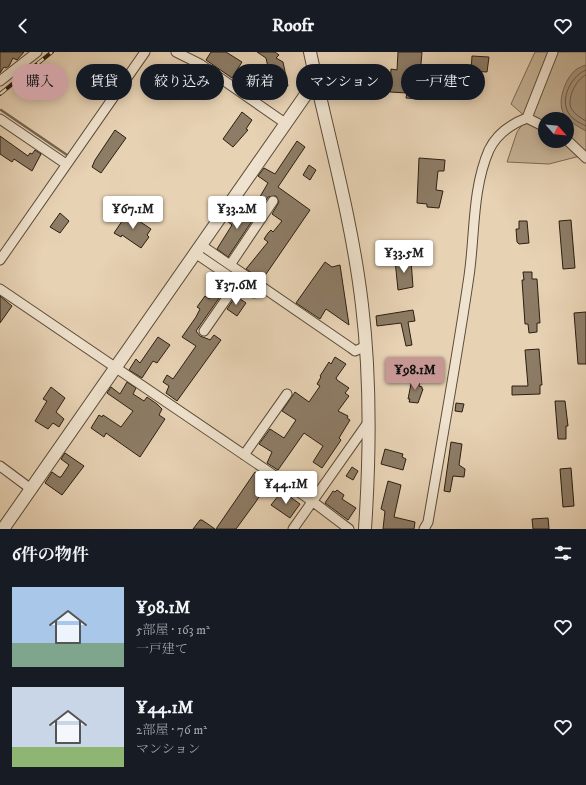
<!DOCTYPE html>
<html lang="ja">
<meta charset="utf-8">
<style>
body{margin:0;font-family:"IM FELL DW Pica","Noto Serif JP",serif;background:#20242c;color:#f1f3f6;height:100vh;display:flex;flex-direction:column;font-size:15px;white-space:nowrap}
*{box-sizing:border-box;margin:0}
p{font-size:13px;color:#9ea1a6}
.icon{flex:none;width:22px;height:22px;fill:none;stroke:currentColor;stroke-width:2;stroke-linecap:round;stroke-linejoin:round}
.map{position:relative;height:477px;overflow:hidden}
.details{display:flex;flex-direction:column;background:#171b24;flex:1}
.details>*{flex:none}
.top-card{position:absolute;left:12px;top:12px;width:562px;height:36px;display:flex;gap:8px}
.needle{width:26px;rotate:117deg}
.fabs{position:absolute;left:538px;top:60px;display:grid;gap:8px}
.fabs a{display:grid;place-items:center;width:36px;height:36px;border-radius:50%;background:#171b24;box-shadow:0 2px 10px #0003;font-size:20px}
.price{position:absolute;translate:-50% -34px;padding:0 9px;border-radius:4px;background:#fff;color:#222;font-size:13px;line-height:26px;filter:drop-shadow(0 1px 2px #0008)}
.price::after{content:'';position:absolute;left:50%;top:24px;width:12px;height:9px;margin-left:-6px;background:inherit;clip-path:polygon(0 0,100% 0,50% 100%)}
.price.selected{background:#c59692;color:#111}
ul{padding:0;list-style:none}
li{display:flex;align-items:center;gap:12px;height:100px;padding:0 12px}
li span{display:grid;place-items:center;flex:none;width:112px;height:80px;border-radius:0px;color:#555}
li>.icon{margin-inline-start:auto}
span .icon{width:48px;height:48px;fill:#fffc;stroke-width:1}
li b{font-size:17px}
h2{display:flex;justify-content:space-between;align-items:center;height:48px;padding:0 12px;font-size:17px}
.pill{padding:0 14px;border-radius:18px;background:#171b24;box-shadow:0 2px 10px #0003;font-size:14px;line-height:36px}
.pill.selected{background:#c59692;color:#111}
header{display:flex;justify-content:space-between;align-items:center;height:52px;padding:0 12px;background:#171b24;font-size:18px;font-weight:700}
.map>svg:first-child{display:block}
.green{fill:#c7b498;stroke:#7a6a55;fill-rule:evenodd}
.water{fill:#a7957d;stroke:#766652}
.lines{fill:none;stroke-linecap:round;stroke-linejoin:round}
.shore{stroke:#6a5a48;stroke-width:1}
.stream{stroke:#766652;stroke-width:2.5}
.building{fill:#8d7c66;stroke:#2c1f12}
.minor-casing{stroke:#5b4c3a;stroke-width:11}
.tertiary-casing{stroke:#5b4c3a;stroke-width:14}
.minor{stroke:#efe2ce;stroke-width:9}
.tertiary{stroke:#efe2ce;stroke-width:12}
.rail-casing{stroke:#2c1f12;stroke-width:4}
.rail{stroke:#efe2ce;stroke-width:2.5;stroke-dasharray:8;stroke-linecap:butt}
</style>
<header><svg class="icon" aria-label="back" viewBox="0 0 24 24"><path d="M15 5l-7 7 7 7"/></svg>Roofr<svg class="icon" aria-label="heart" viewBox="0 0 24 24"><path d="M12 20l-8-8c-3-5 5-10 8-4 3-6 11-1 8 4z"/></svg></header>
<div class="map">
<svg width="586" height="477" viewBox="0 0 586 477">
<rect width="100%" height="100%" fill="#e7d2b4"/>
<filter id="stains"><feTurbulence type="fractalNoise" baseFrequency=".005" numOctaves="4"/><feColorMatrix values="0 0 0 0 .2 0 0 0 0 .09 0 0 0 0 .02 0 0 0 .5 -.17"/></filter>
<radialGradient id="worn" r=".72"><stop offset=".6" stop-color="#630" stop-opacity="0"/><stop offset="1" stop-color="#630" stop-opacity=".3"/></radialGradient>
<path class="green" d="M535,0H586V106L584,103L549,112L507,110L517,80L527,66L511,52ZM545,67H567V89H545Z"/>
<path class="water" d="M586,13V79C577,74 570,70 564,62C556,50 566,24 577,17C580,15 583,14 586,13Z"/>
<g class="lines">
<path class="shore" d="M586,18C573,23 561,43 567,58C570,66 579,71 586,74
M586,23C576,27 567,46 571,56C574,62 581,66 586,69"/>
<path class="stream" d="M1,58L67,103"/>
</g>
<path class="building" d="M0,0H24L17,8L13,6L9,14L6,16L4,15L0,21Z
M211,0H226L242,10L232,26L206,8Z
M257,0H275L279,3L276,6L283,10L288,34L273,37L266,6Z
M398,0H422L418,47L406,46L407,41L390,40L391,17L397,18Z
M472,4L489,5L487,20L471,19Z
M337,28H348V41L331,38V33Z
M242,60L252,68L246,77L248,78L233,95L223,87Z
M115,78L126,86L101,121L92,115L95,108Z
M0,84L28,104L30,101L32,102L35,98L41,102L32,119L14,107L12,110L0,102Z
M297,89L305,95L278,135L310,158L262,228L246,217L268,190L264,187L268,181L271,178L273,180L282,169L272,162L279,150L276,144L268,145L259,159L254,155L268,131L258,124L264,116L275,122Z
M419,106L445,108L444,119H438L436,138L443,139L439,156L427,155V152L417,151Z
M309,113L316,118L310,128L303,123Z
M249,153L258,160L228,205L217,197L232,173L227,169L233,160L240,165Z
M129,159L135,163L133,165L151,177L147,183L149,185L141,196L122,183L121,185L114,181Z
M60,161L69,169L60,181L50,175Z
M571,168L575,216L563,217L559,169Z
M519,169H527L529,191L519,192L517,190L516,177H519Z
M408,206V209L411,208L413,235L398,238L395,208Z
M325,210L332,215L340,213L349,273L326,257L320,267L296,251Z
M523,220H532V227H537L540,271H537V280L529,281L528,272H525L522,228H524Z
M218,234L224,239L196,279L200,284L208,287L210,288L214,283L221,288L177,349L166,341L169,334L163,330L167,323L173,327L196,294L182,285L196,265L200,257L197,255L205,244L209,247Z
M0,244L12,254L0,271Z
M236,244L246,251L237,264L227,257Z
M413,258L415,269L408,270L412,293L406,294L401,271L377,274L376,264Z
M586,260V312H578L574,261Z
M158,285L170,293L157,311L153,309L142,326L129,318L136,307L140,311Z
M539,297L542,333H540V342L512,343V334H528L525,298Z
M335,305L346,312L336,326L337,328L349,336L345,341L349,344L338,359L348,364L347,366L350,368L339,386L341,388L322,416L313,410L323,394L304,381L278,418L267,411L272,400L259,392L270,377L284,386L296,368L282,359L295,340L309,350L320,334L317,332L321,325L320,324L329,310L331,312Z
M412,327L420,328L419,334L422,335V337H423L418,351L409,350L410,347H408Z
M127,330L136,336L133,342L144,349L147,345L157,352L162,357L159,363L165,367L140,405L106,381L104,385L91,376L99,363L102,365L103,363L121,375L133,359L107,341L111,335L120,342Z
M51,335L65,346L56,360L64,367L59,375L53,371L48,377L35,369L47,349L43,347Z
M555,349H565L568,374H566V387H558Z
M456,351L464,352L462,360L455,359Z
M451,390L462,392L459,413L465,417L464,425L453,424L450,440L444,439Z
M385,397L403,402L402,405L406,407L403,418L381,412Z
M65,401L84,414L62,443L45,431L52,420L59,425H61L69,413L61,407Z
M352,415L358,419L353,428L346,424Z
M571,416L574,454L563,455L560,417Z
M255,420L270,428L255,451L236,477H216Z
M388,429L401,433L394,465L415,470L414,477H383L385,459L381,457Z
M337,438L344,443L342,447L356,456L348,468L325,451L333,439L335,440Z
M282,439L300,452L290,466L271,453Z
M548,466L549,477H533L532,467Z
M200,468H202L215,477H193Z"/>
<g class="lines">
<defs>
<path id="minor" d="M176,0L200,12L285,71
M0,29L37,0
M527,66L545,75
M0,67L66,112
M567,88L586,106
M201,193L351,296L355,299L366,294
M195,201L254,241
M0,208L145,0
M230,213L273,149
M0,237L312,449L349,477
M204,279L238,230
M244,403L287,342
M0,414L31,437
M293,477L369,369
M424,477L428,470C442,388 457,306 469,224C475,183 472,137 489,98C497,81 511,72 527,66L553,0"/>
<path id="tertiary" d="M310,0C328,84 352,167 362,253C371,328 370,402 365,477
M3,477L316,28"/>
</defs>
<use href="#minor" class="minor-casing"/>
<use href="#tertiary" class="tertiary-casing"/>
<use href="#minor" class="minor"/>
<use href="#tertiary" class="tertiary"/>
<defs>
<path id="rail" d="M0,42L52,0"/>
</defs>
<use href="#rail" class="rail-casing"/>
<use href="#rail" class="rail"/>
</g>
<rect width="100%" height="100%" filter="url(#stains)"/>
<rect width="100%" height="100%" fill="url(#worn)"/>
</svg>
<div class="fabs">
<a><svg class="needle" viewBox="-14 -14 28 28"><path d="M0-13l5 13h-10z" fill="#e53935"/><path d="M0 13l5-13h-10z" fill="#9ea1a6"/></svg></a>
</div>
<b class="price" style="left:133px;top:178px">¥67.1M</b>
<b class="price" style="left:237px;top:178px">¥33.2M</b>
<b class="price" style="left:404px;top:222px">¥33.5M</b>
<b class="price" style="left:236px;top:254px">¥37.6M</b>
<b class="price selected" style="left:415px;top:339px">¥98.1M</b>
<b class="price" style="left:286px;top:453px">¥44.1M</b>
<div class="top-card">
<a class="pill selected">購入</a>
<a class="pill">賃貸</a>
<a class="pill">絞り込み</a>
<a class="pill">新着</a>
<a class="pill">マンション</a>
<a class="pill">一戸建て</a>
</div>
</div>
<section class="details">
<h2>6件の物件<svg class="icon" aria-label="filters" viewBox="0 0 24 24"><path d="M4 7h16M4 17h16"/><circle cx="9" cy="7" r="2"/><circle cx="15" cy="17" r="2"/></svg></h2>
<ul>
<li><span style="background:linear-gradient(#a9c7e8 70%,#7fa58c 0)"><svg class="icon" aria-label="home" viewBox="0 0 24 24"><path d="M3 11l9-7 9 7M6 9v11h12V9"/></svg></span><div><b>¥98.1M</b><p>5部屋 · 163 m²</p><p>一戸建て</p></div><svg class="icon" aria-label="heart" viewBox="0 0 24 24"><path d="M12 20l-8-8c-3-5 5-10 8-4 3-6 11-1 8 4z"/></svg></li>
<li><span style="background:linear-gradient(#c9d6e8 75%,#8fb573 0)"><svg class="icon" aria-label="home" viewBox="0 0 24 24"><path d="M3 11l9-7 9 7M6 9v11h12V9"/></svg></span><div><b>¥44.1M</b><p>2部屋 · 76 m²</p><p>マンション</p></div><svg class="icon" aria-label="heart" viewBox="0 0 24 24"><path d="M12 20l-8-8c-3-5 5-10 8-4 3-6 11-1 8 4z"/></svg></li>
</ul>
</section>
